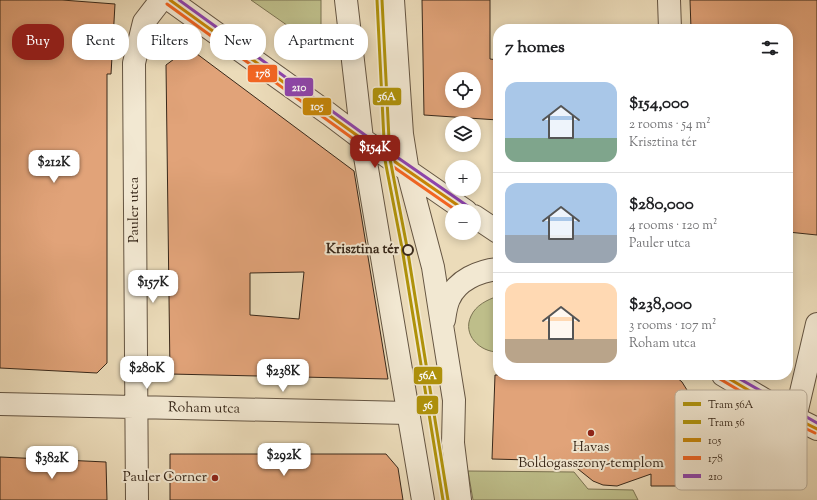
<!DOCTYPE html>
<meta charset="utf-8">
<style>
body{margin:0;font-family:"Sorts Mill Goudy",serif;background:#f6f6f6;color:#202124;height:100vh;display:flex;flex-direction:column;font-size:15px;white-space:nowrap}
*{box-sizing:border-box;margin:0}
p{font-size:13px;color:#757577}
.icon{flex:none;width:22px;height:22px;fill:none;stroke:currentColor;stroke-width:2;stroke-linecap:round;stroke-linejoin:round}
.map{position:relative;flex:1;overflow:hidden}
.drawer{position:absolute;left:493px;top:24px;width:300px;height:356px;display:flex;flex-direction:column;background:#fff;border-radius:16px;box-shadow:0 2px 10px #0003}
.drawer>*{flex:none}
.banner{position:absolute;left:12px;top:24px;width:380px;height:36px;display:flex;gap:8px}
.tools{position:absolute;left:445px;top:72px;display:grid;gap:8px}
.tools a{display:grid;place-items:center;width:36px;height:36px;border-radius:50%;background:#fff;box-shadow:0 2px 10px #0003;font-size:20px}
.price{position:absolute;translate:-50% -34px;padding:0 9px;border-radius:8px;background:#fff;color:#222;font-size:13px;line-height:26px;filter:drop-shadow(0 1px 2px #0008)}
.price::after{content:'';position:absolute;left:50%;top:24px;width:12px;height:9px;margin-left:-6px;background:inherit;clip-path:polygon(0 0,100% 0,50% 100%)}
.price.current{background:#8f2418;color:#fff}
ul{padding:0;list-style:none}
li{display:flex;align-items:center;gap:12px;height:100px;padding:0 12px}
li+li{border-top:1px solid #e0e0e0}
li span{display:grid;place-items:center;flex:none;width:112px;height:80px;border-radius:12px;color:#555}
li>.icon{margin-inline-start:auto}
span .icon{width:48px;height:48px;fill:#fffc;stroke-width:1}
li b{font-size:17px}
h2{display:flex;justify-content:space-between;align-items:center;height:48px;padding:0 12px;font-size:17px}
.pill{padding:0 14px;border-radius:16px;background:#fff;box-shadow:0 2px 10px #0003;font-size:14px;line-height:36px}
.pill.current{background:#8f2418;color:#fff}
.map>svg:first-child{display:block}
.green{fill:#bebe8a;stroke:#7b7352}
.building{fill:#e1a379;stroke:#38281a;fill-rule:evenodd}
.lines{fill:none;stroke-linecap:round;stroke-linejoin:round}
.minor-casing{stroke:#655542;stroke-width:24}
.tertiary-casing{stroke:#655542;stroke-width:24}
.minor{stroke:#f2e8d2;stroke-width:22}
.tertiary{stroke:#f2e8d2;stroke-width:22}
.bus-1-casing{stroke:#f2e8d2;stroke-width:6}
.bus-2-casing{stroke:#f2e8d2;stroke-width:6}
.bus-3-casing{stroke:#f2e8d2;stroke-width:6}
.bus-1{stroke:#c78606;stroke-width:3}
.bus-2{stroke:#f26522;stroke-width:3}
.bus-3{stroke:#8e44ad;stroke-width:3}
.tram-1-casing{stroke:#f2e8d2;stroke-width:6}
.tram-2-casing{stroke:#f2e8d2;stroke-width:6}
.tram-1{stroke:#af920a;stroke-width:3}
.tram-2{stroke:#af920a;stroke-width:3}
.stop-dot{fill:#f2e8d2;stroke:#38281a;stroke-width:2}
.poi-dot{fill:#8f2418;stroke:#f2e8d2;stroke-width:1.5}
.labels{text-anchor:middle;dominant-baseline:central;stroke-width:4;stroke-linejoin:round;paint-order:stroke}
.street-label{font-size:14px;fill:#38281a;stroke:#f2e8d2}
.stop-label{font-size:14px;font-weight:bold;fill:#38281a;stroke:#f2e8d2;text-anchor:end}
.poi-label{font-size:14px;fill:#38281a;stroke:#f2e8d2}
.key{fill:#f2e8d2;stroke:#baae9b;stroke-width:1}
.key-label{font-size:11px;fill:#38281a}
.line-badge{stroke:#f2e8d2;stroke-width:1.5}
.badge-label{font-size:11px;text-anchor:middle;font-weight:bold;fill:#fff}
</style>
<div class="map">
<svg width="817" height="500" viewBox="0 0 817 500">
<rect width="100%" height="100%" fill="#ebdbb9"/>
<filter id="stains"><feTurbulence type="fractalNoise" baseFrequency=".005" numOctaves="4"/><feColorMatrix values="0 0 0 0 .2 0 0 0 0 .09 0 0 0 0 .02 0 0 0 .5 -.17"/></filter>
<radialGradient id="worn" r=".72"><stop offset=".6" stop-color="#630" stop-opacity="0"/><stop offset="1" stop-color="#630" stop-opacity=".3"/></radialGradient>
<path class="green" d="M251,0H321V49Z
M498,296V352C480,352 462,335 471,316C476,305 487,300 498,296Z
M468,471L574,472L588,489L633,490L638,500H473Z"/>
<path class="building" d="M0,0H62L115,4L111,74H107V363L97,373L0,368Z
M422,0H490V59L498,60V120L424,115ZM452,79H474V101H452Z
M690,0H817V235L788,232V29H691Z
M189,48L354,171L388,379L170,374L166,65ZM304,272L299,319L250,315V273Z
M495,375L675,376L682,382L687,390L691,401L693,414L691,428L686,438L677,445V486H651V474L617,486L603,485L593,481L568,461L492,459Z
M170,454H386L398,468L403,500H170Z
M0,457L106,462L107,500H0Z"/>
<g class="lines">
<defs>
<path id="minor" d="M669,0L670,29
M0,404L408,413
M795,418L817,324
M137,500L134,63L144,22L161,0"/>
<path id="tertiary" d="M170,0L329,114L362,139L466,211
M346,0L362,139L423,500
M393,0L402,134L408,172L433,267L442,325L454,400L453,443L460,500
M474,216L498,232
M444,320C445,314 446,305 449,299C457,280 479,271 498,269
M723,375L795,418L817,429"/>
</defs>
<use href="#minor" class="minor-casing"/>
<use href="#tertiary" class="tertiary-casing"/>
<use href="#minor" class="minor"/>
<use href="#tertiary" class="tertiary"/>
<defs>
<path id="bus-1" d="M170,0L362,139L466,211
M723,375L795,418L817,429"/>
<path id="bus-2" d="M167,4L359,143L457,211
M720,379L792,422L815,433"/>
<path id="bus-3" d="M179,0L365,135L469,207
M733,375L817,423"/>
</defs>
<use href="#bus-1" class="bus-1-casing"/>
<use href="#bus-2" class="bus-2-casing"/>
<use href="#bus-3" class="bus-3-casing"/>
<use href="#bus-1" class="bus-1"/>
<use href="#bus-2" class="bus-2"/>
<use href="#bus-3" class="bus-3"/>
<defs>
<path id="tram-1" d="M382,0L390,159L407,247L448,500"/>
<path id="tram-2" d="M377,0L385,160L402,248L443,500"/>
</defs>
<use href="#tram-1" class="tram-1-casing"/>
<use href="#tram-2" class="tram-2-casing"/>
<use href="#tram-1" class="tram-1"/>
<use href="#tram-2" class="tram-2"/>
</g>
<circle class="stop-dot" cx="408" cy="250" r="5"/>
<g class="poi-dot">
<circle cx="591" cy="433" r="4"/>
<circle cx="215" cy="478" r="4"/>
</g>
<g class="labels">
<g class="street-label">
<text transform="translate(135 210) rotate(-90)">Pauler utca</text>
<text transform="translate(204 409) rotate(1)">Roham utca</text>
</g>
<g class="stop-label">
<text x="399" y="250">Krisztina tér</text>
</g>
<g class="poi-label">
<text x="591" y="448">Havas<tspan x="591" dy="16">Boldogasszony-templom</tspan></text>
<text x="207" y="478" text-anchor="end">Pauler Corner</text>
</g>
</g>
<rect x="675" y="390" width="132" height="100" rx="6" class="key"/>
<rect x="683" y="402" width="18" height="4" fill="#af920a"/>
<rect x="683" y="420" width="18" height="4" fill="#af920a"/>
<rect x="683" y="438" width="18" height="4" fill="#c78606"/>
<rect x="683" y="456" width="18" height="4" fill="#f26522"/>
<rect x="683" y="474" width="18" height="4" fill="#8e44ad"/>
<g class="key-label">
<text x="708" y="408">Tram 56A</text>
<text x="708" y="426">Tram 56</text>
<text x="708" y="444">105</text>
<text x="708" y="462">178</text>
<text x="708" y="480">210</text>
</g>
<g class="line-badge">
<rect x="247" y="64" width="31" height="19" rx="4" fill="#f26522"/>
<rect x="284" y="77" width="30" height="20" rx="4" fill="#8e44ad"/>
<rect x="372" y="87" width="30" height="19" rx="4" fill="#af920a"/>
<rect x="302" y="97" width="30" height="19" rx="4" fill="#c78606"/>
<rect x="413" y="366" width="30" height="19" rx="4" fill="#af920a"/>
<rect x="416" y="395" width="23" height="20" rx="4" fill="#af920a"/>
</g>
<g class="badge-label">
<text x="263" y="77">178</text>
<text x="299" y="91">210</text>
<text x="387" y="100">56A</text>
<text x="317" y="110">105</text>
<text x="428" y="379">56A</text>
<text x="428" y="409">56</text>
</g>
<rect width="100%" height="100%" filter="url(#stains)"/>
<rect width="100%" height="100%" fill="url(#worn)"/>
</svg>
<div class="tools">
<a><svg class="icon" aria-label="locate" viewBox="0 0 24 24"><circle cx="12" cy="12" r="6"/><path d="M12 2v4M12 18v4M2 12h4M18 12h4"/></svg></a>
<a><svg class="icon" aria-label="layers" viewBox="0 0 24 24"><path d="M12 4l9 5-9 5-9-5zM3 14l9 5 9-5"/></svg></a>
<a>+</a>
<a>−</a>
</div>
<b class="price current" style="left:375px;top:169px">$154K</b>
<b class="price" style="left:54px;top:184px">$212K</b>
<b class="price" style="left:153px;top:304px">$157K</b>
<b class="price" style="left:147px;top:390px">$280K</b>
<b class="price" style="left:283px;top:393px">$238K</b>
<b class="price" style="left:284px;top:477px">$292K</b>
<b class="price" style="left:52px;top:480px">$382K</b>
<div class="banner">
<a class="pill current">Buy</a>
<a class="pill">Rent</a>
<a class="pill">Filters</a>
<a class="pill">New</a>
<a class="pill">Apartment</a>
</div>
<section class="drawer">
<h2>7 homes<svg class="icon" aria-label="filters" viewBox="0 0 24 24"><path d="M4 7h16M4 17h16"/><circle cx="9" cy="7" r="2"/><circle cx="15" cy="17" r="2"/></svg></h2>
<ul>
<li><span style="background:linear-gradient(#a9c7e8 70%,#7fa58c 0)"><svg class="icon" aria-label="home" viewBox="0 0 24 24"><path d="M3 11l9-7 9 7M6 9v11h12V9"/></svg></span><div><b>$154,000</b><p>2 rooms · 54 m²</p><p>Krisztina tér</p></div></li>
<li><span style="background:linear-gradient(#a9c7e8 65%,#9aa5b1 0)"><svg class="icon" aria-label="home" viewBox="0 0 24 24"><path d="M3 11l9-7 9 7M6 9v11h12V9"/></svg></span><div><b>$280,000</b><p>4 rooms · 120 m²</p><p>Pauler utca</p></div></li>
<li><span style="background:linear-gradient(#ffd9b3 70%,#b9a48a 0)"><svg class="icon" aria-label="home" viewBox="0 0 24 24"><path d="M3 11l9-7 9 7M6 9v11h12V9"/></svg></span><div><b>$238,000</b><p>3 rooms · 107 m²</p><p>Roham utca</p></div></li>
</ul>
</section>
</div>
